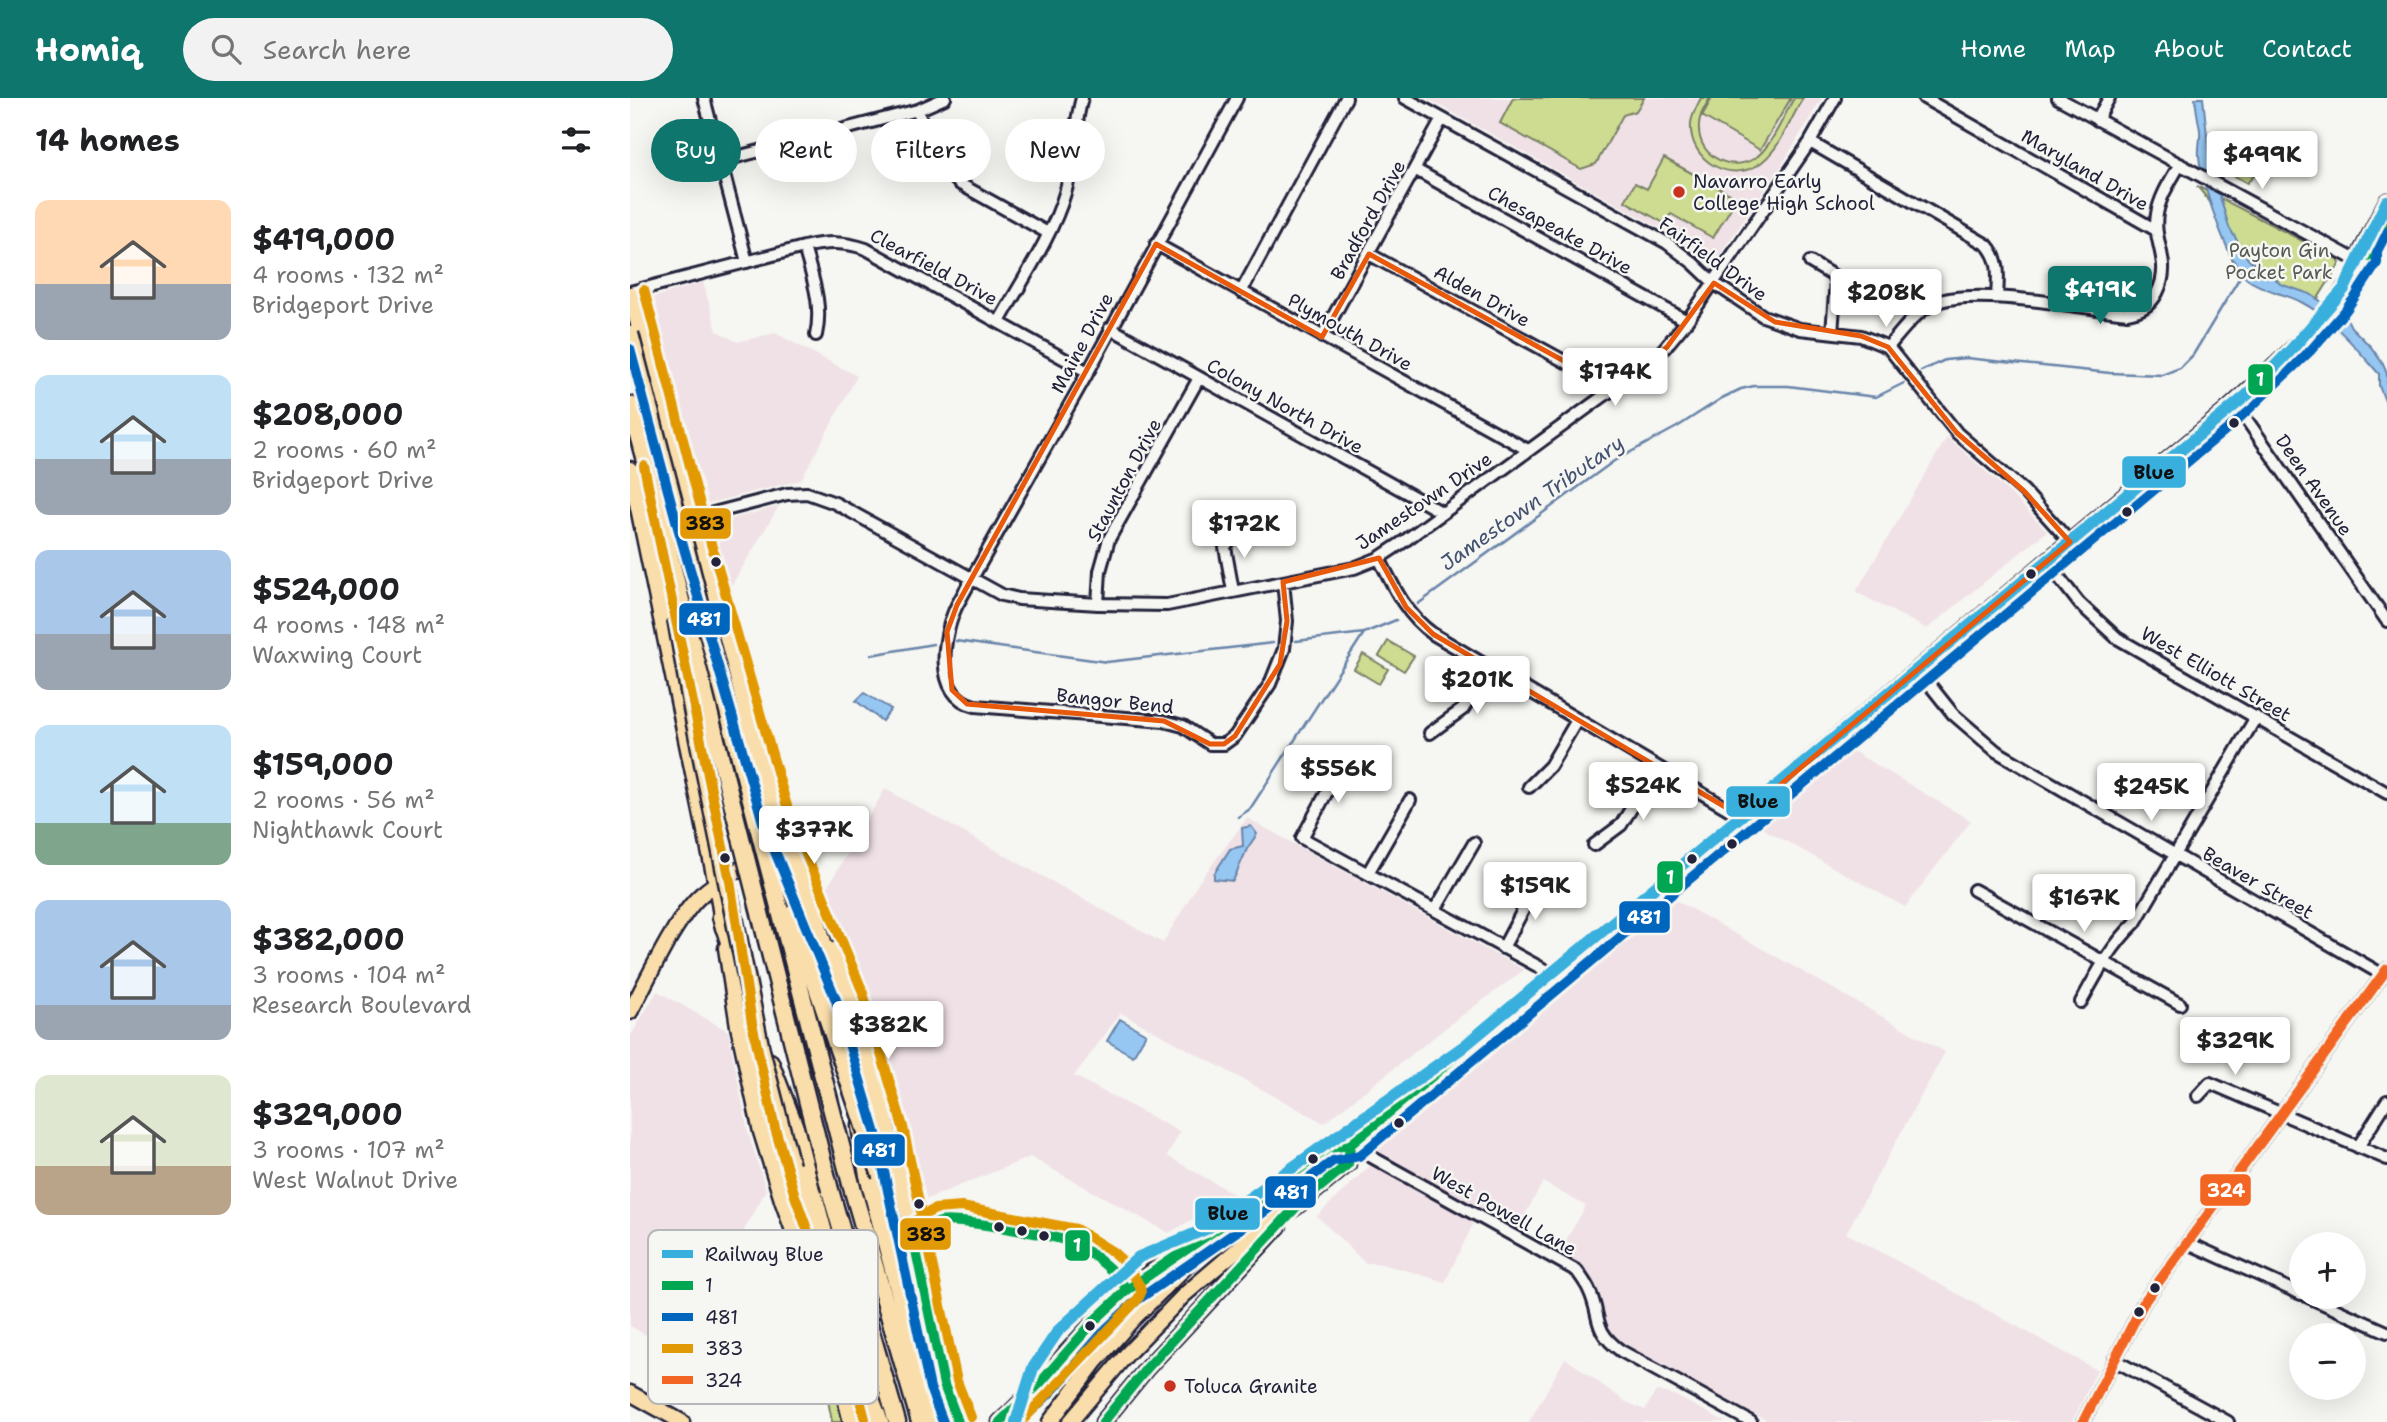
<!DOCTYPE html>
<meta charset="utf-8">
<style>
body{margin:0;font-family:"Shantell Sans",sans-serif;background:#f2f2f2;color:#202124;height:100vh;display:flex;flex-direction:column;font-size:26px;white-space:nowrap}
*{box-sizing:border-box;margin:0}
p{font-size:23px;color:#757577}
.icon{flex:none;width:38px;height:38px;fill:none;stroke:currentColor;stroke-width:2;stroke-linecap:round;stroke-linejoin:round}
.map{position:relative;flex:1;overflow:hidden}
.sheet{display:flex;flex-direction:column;background:#fff;width:630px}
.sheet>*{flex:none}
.guide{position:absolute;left:21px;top:21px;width:665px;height:63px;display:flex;gap:14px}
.controls{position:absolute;left:1659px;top:1134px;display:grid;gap:14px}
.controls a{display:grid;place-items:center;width:77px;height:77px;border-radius:50%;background:#fff;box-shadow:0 7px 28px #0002;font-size:35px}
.price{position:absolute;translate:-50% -60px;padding:0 16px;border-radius:7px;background:#fff;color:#222;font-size:23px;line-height:46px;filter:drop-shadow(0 2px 4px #0008)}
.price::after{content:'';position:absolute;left:50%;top:42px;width:21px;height:16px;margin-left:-10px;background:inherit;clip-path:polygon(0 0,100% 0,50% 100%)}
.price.current{background:#0f766e;color:#fff}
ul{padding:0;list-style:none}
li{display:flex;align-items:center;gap:21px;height:175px;padding:0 35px}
li span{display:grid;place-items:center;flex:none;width:196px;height:140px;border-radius:14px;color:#555}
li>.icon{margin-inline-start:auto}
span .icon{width:84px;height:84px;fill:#fffc;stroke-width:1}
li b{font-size:30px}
h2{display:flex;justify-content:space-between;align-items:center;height:84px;padding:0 35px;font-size:30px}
.tag{padding:0 24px;border-radius:32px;background:#fff;box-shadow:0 7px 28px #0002;font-size:24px;line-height:63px}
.tag.current{background:#0f766e;color:#fff}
header{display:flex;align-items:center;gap:42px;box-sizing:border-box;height:98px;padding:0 35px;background:#0f766e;color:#fff}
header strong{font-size:33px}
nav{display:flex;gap:38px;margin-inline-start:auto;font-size:24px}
.search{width:490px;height:63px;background:#f2f2f2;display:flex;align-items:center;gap:18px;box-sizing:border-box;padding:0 24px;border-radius:38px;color:#757577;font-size:26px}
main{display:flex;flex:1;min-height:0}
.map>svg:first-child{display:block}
.built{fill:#f0e1e6}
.green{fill:#cddc90;stroke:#787f66;stroke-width:2}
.water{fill:#96c6f2;stroke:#6884a9;stroke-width:2}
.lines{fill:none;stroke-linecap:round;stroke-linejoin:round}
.stream{stroke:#6884a9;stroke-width:2.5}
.minor-casing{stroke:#22223b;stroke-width:16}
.major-casing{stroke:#22223b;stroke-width:19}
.highway-casing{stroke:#22223b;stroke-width:21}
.minor{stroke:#f6f6f2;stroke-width:10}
.major{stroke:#f9deab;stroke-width:14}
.highway{stroke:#f9deab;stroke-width:16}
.highway-bridge-casing{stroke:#22223b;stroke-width:21;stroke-linecap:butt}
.highway-bridge{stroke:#f9deab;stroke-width:16}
.bus-1-casing{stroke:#f6f6f2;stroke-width:16}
.bus-2-casing{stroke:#f6f6f2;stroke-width:16}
.bus-3-casing{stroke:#f6f6f2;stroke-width:16}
.bus-4-casing{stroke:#f6f6f2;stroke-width:16}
.bus-1{stroke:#00a651;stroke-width:10}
.bus-2{stroke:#0065bd;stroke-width:10}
.bus-3{stroke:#e29906;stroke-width:10}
.bus-4{stroke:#f26522;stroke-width:10}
.rail-1-casing{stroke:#f6f6f2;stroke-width:18}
.rail-1{stroke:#38afdd;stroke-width:12}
.marked{fill:none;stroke:#e8590c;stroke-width:5;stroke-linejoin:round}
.poi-dot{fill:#c8321e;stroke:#f6f6f2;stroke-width:2.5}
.bus-dot{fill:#22223b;stroke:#f6f6f2;stroke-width:2.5}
.labels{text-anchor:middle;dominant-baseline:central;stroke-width:5;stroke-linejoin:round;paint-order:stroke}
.street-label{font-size:19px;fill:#22223b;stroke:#f6f6f2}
.poi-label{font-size:19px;fill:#22223b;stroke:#f6f6f2;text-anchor:start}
.park-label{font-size:19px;fill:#555a54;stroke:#f6f6f2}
.water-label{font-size:21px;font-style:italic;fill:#455372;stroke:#f6f6f2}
.key{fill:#f6f6f2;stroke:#b6b6bb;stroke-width:2}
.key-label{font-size:19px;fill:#22223b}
.line-badge{stroke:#f6f6f2;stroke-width:2.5}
.badge-label{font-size:19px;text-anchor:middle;font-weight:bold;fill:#fff}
.pale-badge-label{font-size:19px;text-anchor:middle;font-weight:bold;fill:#111}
</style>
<header>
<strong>Homiq</strong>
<div class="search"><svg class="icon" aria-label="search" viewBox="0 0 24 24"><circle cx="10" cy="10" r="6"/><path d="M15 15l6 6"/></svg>Search here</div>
<nav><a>Home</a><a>Map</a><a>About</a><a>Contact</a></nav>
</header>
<main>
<section class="sheet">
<h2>14 homes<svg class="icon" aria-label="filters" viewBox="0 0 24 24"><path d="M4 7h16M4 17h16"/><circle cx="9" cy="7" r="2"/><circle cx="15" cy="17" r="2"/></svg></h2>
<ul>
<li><span style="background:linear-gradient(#ffd9b3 60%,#9aa5b1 0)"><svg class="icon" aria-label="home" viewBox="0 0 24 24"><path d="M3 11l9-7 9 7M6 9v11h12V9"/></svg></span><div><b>$419,000</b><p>4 rooms · 132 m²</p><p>Bridgeport Drive</p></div></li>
<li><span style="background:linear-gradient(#bfe0f5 60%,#9aa5b1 0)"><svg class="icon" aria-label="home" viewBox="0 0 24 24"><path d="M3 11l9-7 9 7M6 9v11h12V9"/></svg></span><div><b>$208,000</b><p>2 rooms · 60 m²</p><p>Bridgeport Drive</p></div></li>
<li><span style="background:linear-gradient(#a9c7e8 60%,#9aa5b1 0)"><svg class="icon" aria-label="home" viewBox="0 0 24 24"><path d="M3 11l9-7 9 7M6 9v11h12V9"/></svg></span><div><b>$524,000</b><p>4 rooms · 148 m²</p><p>Waxwing Court</p></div></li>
<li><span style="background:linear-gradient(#bfe0f5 70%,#7fa58c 0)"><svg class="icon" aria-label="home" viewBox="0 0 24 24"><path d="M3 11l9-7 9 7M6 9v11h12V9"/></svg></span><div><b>$159,000</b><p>2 rooms · 56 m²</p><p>Nighthawk Court</p></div></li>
<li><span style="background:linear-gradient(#a9c7e8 75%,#9aa5b1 0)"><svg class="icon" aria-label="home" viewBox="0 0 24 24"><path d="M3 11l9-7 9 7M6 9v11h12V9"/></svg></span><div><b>$382,000</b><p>3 rooms · 104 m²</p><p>Research Boulevard</p></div></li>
<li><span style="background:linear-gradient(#dfe7d0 65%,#b9a48a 0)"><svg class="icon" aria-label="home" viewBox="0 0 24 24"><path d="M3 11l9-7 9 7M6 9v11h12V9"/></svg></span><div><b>$329,000</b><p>3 rooms · 107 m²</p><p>West Walnut Drive</p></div></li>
</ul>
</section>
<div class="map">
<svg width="1757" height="1324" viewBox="0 0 1757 1324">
<rect width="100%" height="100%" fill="#f6f6f2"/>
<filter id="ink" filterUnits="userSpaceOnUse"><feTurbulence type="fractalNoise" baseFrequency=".0143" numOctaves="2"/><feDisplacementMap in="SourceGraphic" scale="14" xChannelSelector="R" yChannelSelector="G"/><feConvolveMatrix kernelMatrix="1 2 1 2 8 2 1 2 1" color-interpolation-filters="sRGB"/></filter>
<g filter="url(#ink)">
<path class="built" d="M796,0H1192L1150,70L1084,165L1080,166L1037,134Z
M73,184L87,233L107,244L145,235L227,278L171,382L71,407L15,202Z
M1317,339L1380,395L1417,433L1297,531L1226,494Z
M149,408L94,500L75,428Z
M1221,652L1341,723L1275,809L1130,729Z
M255,691L533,845L569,784L617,720L894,872L827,921L694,1025L491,915L444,978L550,1034L537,1058L604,1096L539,1135L400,1059L287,1105L250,959L190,802Z
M1042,800L1315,954L1216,1135L1467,1272L1442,1324H1140L990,1246L972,1223L971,1200L953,1174L928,1156L956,1108L913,1084L887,1131L741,1054Z
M27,893L98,933L118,1034L136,1092L47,1254L0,1228V939Z
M743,1065L844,1124L815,1184L775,1172L746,1165H735L687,1118Z
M935,1260L996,1304L1015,1312L1026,1293L1044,1297L1096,1324H899Z"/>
<path class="green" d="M883,0H1014L1006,13L993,17L966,66L951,71L870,25Z
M1071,0H1080C1074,10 1068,19 1069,31C1069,59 1102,75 1125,60C1141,50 1154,17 1164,0H1173C1161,20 1151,49 1132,64C1102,88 1058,63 1061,25C1062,16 1067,8 1071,0Z
M1082,0H1161L1130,52L1072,18Z
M1611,55L1630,72L1617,85L1603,77Z
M1034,60L1107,100L1083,140L1041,116L1034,125L995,103L1005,85L1017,91Z
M1567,88L1707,161L1710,165L1685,205L1647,195L1607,173L1592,136L1585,110Z
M758,543L784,558L774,573L749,558Z
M733,556L758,571L749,586L724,571Z
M196,1259L199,1261L212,1324H202L191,1264L196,1263Z"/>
<path class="water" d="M1565,0H1573L1580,65L1599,129L1618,161L1641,175L1650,186L1680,196L1717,221L1721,229L1741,249L1753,266L1757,276V308L1749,288V276C1727,251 1701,219 1671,204C1654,195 1633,193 1617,181C1598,165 1571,84 1569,58C1568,49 1571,40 1570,32C1568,21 1566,11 1565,0Z
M234,595L261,611L252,623L226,603Z
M621,728L627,736L617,751L603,783L584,781V776L600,751L613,748L612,730Z
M490,921L516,936L503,958L477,943Z"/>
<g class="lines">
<path class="stream" d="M1291,273L1315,262L1336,260L1480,275L1532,277L1550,270L1563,257L1613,174
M788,506L984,363L1047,329L1092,300L1111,291L1124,288H1158L1246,299L1274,285
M326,543L477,564L643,545
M666,543L734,535L766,522
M241,557L303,546
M608,719L620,711L734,535"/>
<defs>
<path id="minor" d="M74,0L117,164
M607,0L458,274L327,507C313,536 302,598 345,608L534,623L553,628L580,646H594L605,638L640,586L654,551L657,523L653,484
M775,0L1037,145L1063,165L1084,185L1133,218L1170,231L1231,238L1258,249L1327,335L1394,393L1440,444
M1294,0L1526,132
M1428,0L1731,165
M288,12C297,42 306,65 330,86L418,135
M1467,22L1479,0
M1180,44L1357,147C1371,163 1368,179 1367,199
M91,63L288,12L315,0
M786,72L1057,223
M526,146L898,352
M174,149C182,179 193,206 186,237
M739,156L985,291
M1180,164L1202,177L1206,183L1202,234
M0,194L174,149C196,144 214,143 236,151L458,274
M611,194L716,0
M369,224C391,184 422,139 435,95C445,64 443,31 452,0
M480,230L813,415
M692,239L812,21
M1258,249C1272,233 1285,214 1305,205C1343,188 1452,210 1497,215C1511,213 1520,208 1527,195C1543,164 1522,145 1527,116C1530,98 1541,82 1550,66
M1605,305L1757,523
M14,433L157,396L177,395L205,405L372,497L389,501L468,506L537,507L724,470L749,460L773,444L1027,259L1057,223L1180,44L1205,0
M749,460C763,488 776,517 803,536L1112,719
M1417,464L1449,505L1487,540L1757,695
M603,493L595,449L609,428
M468,506L470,473L479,441L569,280
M1288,572L1323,616L1366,653L1753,877
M800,635L833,611L859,569
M721,659L704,681L672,740L924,877
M899,689L920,668L947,622
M964,747L991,727L1027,669
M738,775L780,702
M1344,792L1550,906
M805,812L844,745
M873,850L909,782
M1451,904C1467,875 1481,848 1505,825L1626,619
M1568,998L1580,985L1757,1061
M720,1047L947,1173C951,1179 956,1185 959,1192C972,1219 961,1231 991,1253L1121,1324
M1728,1049L1757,1003
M1558,1145L1671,1196
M1678,1199L1757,1234
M1484,1262L1598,1324
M1453,1324L1514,1204L1757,871"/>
<path id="major" d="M1734,159L1732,152L1757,103
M0,196L60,422L146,720L184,811
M0,371L86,786L93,830
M96,850L108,928L131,1034L152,1102L195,1221L221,1324
M202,852C256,992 284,1140 314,1287L328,1324
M0,914C17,883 46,819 71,797C96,775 128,763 157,749
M0,1295L52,1324
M370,1324C410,1289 441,1246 479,1209C510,1179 547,1156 584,1132
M420,1324L465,1264L502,1222L611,1114L698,1050L720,1047L1596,313C1646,267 1701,221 1734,159L1741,157L1757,127
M440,1324L497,1256L554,1197L615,1145L666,1109L718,1066L720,1047
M473,1324L517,1270L649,1128"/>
<path id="highway" d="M0,307L24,396
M180,800L207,892L217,934L224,988
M91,819L112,884
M140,964L168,1037L232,1278L250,1324
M230,1028L238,1078L304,1324
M161,1068C180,1130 209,1211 210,1275
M251,1078L301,1260L314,1287
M221,1086L290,1324
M200,1092L267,1324"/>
</defs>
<use href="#minor" class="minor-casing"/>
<use href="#major" class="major-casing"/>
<use href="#highway" class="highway-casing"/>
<use href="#minor" class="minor"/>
<use href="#major" class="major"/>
<use href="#highway" class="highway"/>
<defs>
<path id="highway-bridge" d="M0,236L221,1086
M24,396L200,1092
M46,520L63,616L131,952L161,1068
M162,816L251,1078"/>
</defs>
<use href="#highway-bridge" class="highway-bridge-casing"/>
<use href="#highway-bridge" class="highway-bridge"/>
<defs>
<path id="bus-1" d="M284,1143C292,1136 300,1127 310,1124C325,1120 431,1138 444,1146C466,1157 484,1172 497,1192
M284,1143L314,1287L328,1324
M370,1324L410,1285L466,1221L497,1192L611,1114L698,1050L720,1047L1596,313C1648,266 1698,220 1734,159L1741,157L1757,127
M473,1324L517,1270L666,1109L718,1066L720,1047L733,1036"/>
<path id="bus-2" d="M0,251L47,426L133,724L206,902L246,1036L300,1290L313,1324
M390,1324L421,1294L476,1231L506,1203L619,1125L703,1063L729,1058L1605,324L1681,252L1716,212L1747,165V153L1757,134"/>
<path id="bus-3" d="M14,192L73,418L159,715L232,892L273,1029L327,1283L341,1319
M14,368L100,783L122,925L145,1030L165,1098L208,1216L235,1321
M274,1133L290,1119L305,1111L332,1109L446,1131L483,1154L498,1168L510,1188L511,1195L508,1201L391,1324"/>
<path id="bus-4" d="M1453,1324L1514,1204L1757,871"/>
</defs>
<use href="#bus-1" class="bus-1-casing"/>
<use href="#bus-2" class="bus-2-casing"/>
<use href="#bus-3" class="bus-3-casing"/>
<use href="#bus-4" class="bus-4-casing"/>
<use href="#bus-1" class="bus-1"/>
<use href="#bus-2" class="bus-2"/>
<use href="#bus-3" class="bus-3"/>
<use href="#bus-4" class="bus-4"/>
<defs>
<path id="rail-1" d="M386,1324L403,1270L428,1233L509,1159L576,1131L833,949L1617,297L1661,252L1714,191L1757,103"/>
</defs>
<use href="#rail-1" class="rail-1-casing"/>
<use href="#rail-1" class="rail-1"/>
</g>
</g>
<path class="marked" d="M526,146L692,239L739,156L985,291L1037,249L1084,185L1145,224L1231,238L1258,249L1327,335L1394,393L1440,444L1112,719L803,536L776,509L749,460L653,484L657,523L650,566L605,638L594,646H580L534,623L337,606L322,592L317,534L327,507Z"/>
<g class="poi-dot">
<circle cx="1049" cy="94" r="7"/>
<circle cx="540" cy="1288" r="7"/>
</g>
<g class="bus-dot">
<circle cx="1604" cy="325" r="6"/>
<circle cx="1497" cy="414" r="6"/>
<circle cx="86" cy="464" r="6"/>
<circle cx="1401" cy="476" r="6"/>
<circle cx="1102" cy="746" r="6"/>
<circle cx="95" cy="760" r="6"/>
<circle cx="1062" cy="761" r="6"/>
<circle cx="769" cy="1025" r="6"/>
<circle cx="683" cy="1061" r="6"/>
<circle cx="289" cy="1106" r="6"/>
<circle cx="369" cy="1129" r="6"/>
<circle cx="392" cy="1133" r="6"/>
<circle cx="414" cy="1138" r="6"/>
<circle cx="1525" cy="1190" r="6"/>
<circle cx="1509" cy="1214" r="6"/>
<circle cx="460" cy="1228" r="6"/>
</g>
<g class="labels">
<g class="street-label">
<text transform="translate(1455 72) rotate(30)">Maryland Drive</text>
<text transform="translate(738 122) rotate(-61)">Bradford Drive</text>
<text transform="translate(930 132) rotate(29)">Chesapeake Drive</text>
<text transform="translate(1083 161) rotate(36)">Fairfield Drive</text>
<text transform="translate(304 169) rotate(28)">Clearfield Drive</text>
<text transform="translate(852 198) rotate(29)">Alden Drive</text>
<text transform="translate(720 234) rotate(29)">Plymouth Drive</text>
<text transform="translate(452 245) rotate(-62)">Maine Drive</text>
<text transform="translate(655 308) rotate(29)">Colony North Drive</text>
<text transform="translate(494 382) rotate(-62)">Staunton Drive</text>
<text transform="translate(1684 387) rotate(55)">Deen Avenue</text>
<text transform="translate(794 403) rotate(-34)">Jamestown Drive</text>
<text transform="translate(1586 576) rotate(30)">West Elliott Street</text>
<text transform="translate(485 603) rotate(6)">Bangor Bend</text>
<text transform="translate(1628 785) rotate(30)">Beaver Street</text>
<text transform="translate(874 1113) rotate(29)">West Powell Lane</text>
</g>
<g class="poi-label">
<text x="1063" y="83">Navarro Early<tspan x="1063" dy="22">College High School</tspan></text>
<text x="554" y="1288">Toluca Granite</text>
</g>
<g class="park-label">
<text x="1649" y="152">Payton Gin<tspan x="1649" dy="22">Pocket Park</tspan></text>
</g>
<g class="water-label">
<text transform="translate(902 405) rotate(-35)">Jamestown Tributary</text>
</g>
</g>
<rect x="18" y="1132" width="230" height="174" rx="10" class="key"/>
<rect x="32" y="1152" width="31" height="8" fill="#38afdd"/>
<rect x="32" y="1183" width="31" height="9" fill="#00a651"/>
<rect x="32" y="1215" width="31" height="8" fill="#0065bd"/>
<rect x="32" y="1246" width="31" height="9" fill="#e29906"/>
<rect x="32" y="1278" width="31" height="8" fill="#f26522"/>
<g class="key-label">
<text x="75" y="1163">Railway Blue</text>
<text x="75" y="1194">1</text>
<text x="75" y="1226">481</text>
<text x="75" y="1257">383</text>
<text x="75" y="1289">324</text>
</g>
<g class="line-badge">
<rect x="1617" y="265" width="27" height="33" rx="7" fill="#00a651"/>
<rect x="1491" y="357" width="66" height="34" rx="7" fill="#38afdd"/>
<rect x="49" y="409" width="53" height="33" rx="7" fill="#e29906"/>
<rect x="48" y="504" width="53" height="34" rx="7" fill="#0065bd"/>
<rect x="1095" y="687" width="66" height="33" rx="7" fill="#38afdd"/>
<rect x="1026" y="762" width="28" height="34" rx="7" fill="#00a651"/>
<rect x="988" y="802" width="53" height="34" rx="7" fill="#0065bd"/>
<rect x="223" y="1035" width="53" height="34" rx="7" fill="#0065bd"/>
<rect x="1569" y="1075" width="53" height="34" rx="7" fill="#f26522"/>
<rect x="634" y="1077" width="53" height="34" rx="7" fill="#0065bd"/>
<rect x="564" y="1099" width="67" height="34" rx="7" fill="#38afdd"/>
<rect x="269" y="1119" width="53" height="34" rx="7" fill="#e29906"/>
<rect x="434" y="1131" width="27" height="33" rx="7" fill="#00a651"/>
</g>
<g class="badge-label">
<text x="1630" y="288">1</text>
<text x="74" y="528">481</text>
<text x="1040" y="786">1</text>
<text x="1014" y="826">481</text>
<text x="249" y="1059">481</text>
<text x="1596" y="1099">324</text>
<text x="661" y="1101">481</text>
<text x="447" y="1154">1</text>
</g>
<g class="pale-badge-label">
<text x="1524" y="381">Blue</text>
<text x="75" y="432">383</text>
<text x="1128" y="710">Blue</text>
<text x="598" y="1122">Blue</text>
<text x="296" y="1143">383</text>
</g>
</svg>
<div class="controls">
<a>+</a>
<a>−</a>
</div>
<b class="price" style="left:1632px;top:93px">$499K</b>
<b class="price current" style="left:1470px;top:228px">$419K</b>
<b class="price" style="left:1256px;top:231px">$208K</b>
<b class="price" style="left:985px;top:310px">$174K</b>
<b class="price" style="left:614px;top:462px">$172K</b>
<b class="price" style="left:847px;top:618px">$201K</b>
<b class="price" style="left:708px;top:707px">$556K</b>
<b class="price" style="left:1013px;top:724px">$524K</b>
<b class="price" style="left:1521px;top:725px">$245K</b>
<b class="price" style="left:184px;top:768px">$377K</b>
<b class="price" style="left:905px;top:824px">$159K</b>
<b class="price" style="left:1454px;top:836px">$167K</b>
<b class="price" style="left:258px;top:963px">$382K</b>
<b class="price" style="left:1605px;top:979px">$329K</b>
<div class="guide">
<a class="tag current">Buy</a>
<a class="tag">Rent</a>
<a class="tag">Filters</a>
<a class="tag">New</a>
</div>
</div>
</main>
